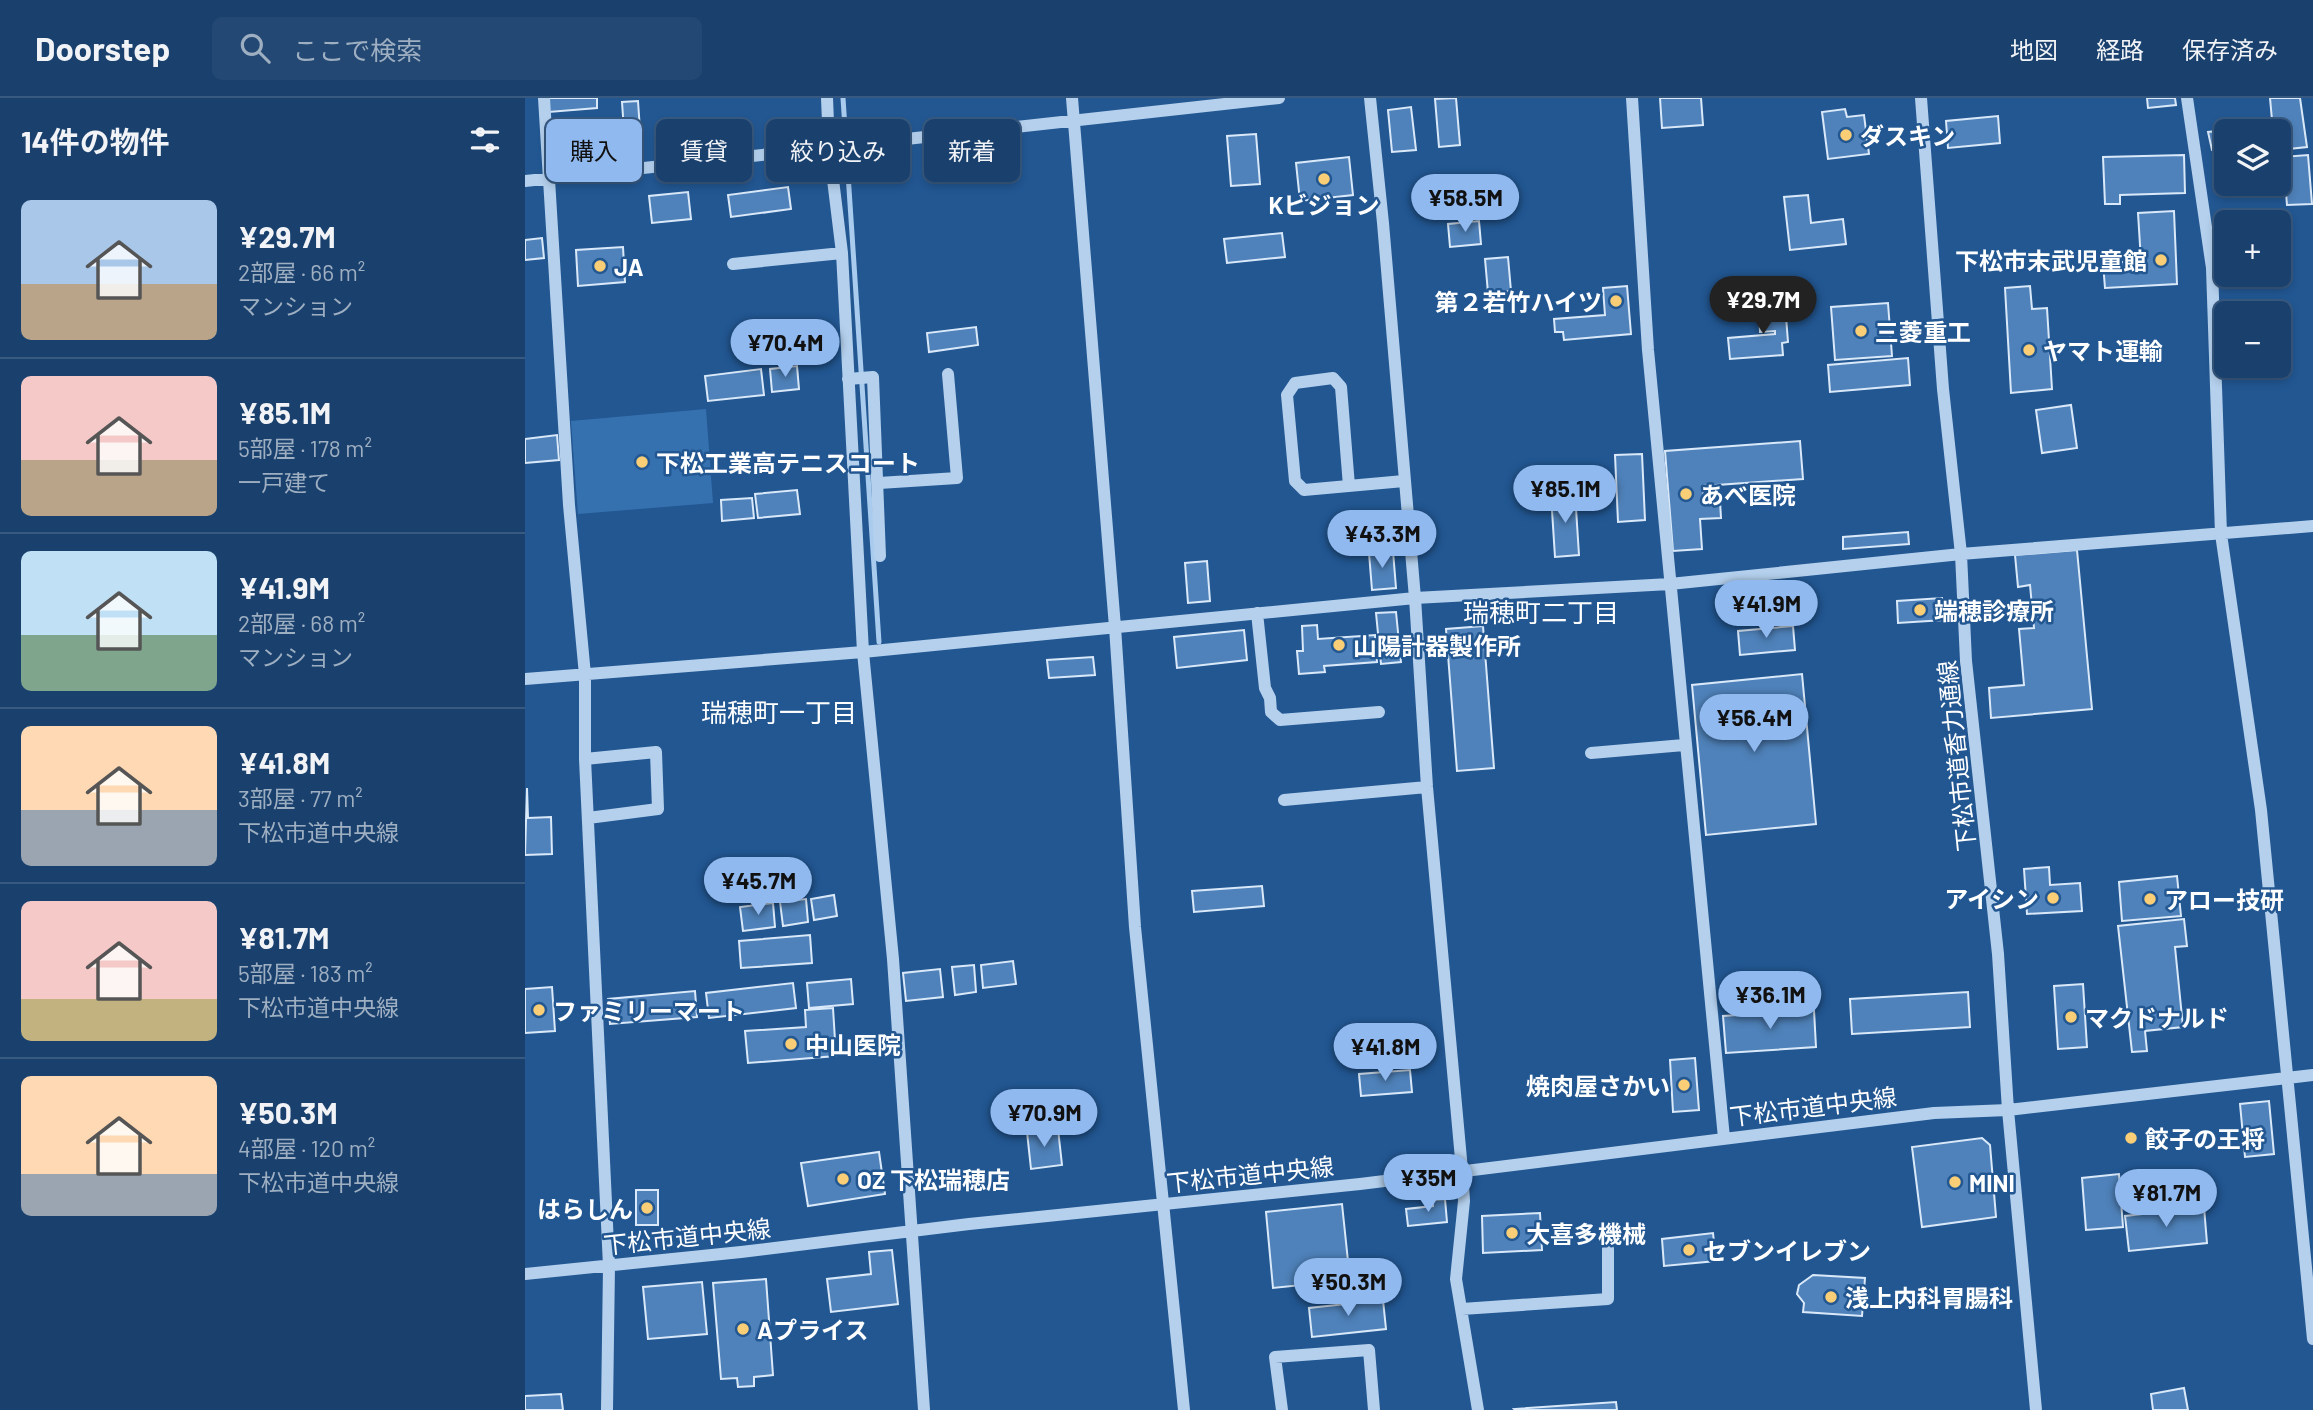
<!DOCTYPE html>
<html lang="ja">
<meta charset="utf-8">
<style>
body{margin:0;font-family:Barlow,"Noto Sans JP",sans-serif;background:#234873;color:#f1f3f6;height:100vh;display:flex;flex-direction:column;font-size:26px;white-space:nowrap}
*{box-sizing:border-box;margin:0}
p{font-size:23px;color:#9fafc2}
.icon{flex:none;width:38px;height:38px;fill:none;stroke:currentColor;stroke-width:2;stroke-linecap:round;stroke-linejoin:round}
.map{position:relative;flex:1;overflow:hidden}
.side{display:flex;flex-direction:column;background:#1a416e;width:525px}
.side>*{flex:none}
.guide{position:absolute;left:21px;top:21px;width:665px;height:63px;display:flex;gap:14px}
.controls{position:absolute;left:1689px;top:21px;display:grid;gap:14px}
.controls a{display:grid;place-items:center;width:77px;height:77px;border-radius:10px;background:#1a416e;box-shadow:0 4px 10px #0003,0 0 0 2px #385a81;font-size:35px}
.price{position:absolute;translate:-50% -60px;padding:0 16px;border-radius:24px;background:#90b9f0;color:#111;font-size:23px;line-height:46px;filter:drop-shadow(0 2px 4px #0008)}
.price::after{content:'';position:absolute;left:50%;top:42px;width:21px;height:16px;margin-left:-10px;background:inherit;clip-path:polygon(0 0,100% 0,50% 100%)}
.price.active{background:#222;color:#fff}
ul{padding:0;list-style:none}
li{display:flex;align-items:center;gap:21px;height:175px;padding:0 21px}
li+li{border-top:2px solid #385a81}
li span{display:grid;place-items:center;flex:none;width:196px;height:140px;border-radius:10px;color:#555}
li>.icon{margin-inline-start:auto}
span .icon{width:84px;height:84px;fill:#fffc;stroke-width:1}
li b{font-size:30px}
h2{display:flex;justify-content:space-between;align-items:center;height:84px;padding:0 21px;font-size:30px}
.pill{padding:0 24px;border-radius:10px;background:#1a416e;box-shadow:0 4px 10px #0003,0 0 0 2px #385a81;font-size:24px;line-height:63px}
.pill.active{background:#90b9f0;color:#111}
header{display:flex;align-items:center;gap:42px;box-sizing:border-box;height:98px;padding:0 35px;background:#1a416e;border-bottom:2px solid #385a81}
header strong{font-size:33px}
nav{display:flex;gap:38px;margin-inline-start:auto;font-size:24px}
.search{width:490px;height:63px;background:#234873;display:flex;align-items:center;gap:18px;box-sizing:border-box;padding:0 24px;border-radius:10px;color:#9fafc2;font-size:26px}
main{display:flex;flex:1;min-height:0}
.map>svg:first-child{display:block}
.green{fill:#3671af}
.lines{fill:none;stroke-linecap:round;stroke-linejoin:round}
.stream{stroke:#a8cbee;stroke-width:5}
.building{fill:#4f82ba;stroke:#dae9f9;stroke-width:2}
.minor{stroke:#b4d0ed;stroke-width:12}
.poi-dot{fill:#f9ce76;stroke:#225792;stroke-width:2.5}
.labels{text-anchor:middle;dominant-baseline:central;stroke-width:5;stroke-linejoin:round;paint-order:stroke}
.poi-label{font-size:24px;font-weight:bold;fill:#fff;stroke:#225792;text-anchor:start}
.street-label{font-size:24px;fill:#fff;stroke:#225792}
.neighbourhood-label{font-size:26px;fill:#fff;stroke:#225792}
</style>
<header>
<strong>Doorstep</strong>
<div class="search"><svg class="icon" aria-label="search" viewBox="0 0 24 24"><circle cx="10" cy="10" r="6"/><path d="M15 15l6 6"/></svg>ここで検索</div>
<nav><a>地図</a><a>経路</a><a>保存済み</a></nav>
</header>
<main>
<section class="side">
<h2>14件の物件<svg class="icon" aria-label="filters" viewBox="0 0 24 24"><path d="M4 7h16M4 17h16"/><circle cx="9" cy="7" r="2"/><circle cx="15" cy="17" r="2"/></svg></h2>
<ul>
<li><span style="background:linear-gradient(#a9c7e8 60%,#b9a48a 0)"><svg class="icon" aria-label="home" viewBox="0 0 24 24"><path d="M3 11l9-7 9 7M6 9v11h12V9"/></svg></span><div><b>¥29.7M</b><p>2部屋 · 66 m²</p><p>マンション</p></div></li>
<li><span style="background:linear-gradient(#f6c9c9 60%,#b9a48a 0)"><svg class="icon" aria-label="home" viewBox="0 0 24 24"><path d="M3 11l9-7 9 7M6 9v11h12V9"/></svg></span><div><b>¥85.1M</b><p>5部屋 · 178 m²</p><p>一戸建て</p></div></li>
<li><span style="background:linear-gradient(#bfe0f5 60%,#7fa58c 0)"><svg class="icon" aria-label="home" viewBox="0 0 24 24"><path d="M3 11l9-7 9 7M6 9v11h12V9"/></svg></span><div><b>¥41.9M</b><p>2部屋 · 68 m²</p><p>マンション</p></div></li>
<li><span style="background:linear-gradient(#ffd9b3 60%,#9aa5b1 0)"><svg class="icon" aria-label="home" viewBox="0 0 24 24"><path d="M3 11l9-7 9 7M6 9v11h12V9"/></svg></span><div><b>¥41.8M</b><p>3部屋 · 77 m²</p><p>下松市道中央線</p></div></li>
<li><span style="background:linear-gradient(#f6c9c9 70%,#c2b280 0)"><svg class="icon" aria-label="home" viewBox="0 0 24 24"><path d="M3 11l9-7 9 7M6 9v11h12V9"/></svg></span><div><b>¥81.7M</b><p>5部屋 · 183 m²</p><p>下松市道中央線</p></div></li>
<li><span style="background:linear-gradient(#ffd9b3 70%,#9aa5b1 0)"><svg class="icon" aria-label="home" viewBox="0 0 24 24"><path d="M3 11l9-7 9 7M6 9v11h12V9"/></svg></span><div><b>¥50.3M</b><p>4部屋 · 120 m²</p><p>下松市道中央線</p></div></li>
</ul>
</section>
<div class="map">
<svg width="1788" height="1312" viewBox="0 0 1788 1312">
<rect width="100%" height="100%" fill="#225792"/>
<path class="green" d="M181,311L188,405L53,416L46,323Z"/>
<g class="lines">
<path class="stream" d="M318,0L354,544"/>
</g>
<path class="building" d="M23,0H72V10L24,14Z
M931,0L935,47L914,49L910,1Z
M1135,0H1176L1178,27L1137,30Z
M1622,0H1650L1651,7L1623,10Z
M1745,0H1775L1782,49L1754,52V33H1748Z
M113,3L115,32L99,33L97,4Z
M886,9L891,52L867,54L863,12Z
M1320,11L1322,19L1339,17L1344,56L1303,61L1297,14Z
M1473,18L1475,45L1423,50L1421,23Z
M1714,31L1715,33H1701V50L1687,52L1683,34Z
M731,36L735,86L706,88L702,38Z
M1659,57L1660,95L1595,97V106H1580L1578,59Z
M1783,57L1787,106L1762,107L1758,59Z
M824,59L828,97L775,103L771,65Z
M263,89L266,111L206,119L203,97Z
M163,94L166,121L127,125L124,98Z
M1283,97L1286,125L1318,121L1321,146L1265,152L1259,99Z
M1649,113L1652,186L1580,190L1578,165L1616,163L1613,115Z
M954,123L956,146L925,149L923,126Z
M757,135L760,159L702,165L699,141Z
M17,140L19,160L0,162V142Z
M98,149L100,184L53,188L51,152Z
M983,159L986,193L963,195L960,161Z
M1102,188L1106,236L1039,242L1038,234H1030L1029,221L1080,217L1078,190Z
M1505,188L1507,211L1522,210L1527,291L1486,295L1480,190Z
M1363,205L1367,258L1310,262L1306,209Z
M1260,206L1263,244L1257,245L1258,257L1205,261L1203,240L1250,236V233L1235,234L1234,208Z
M451,229L453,247L404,254L402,235Z
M1383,260L1385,287L1305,294L1303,267Z
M272,268L274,291L247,294L245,271Z
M236,271L239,297L183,303L180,278Z
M1546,307L1552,350L1517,355L1511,312Z
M32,337L34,362L0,365V341Z
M1275,343L1278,381L1178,388L1179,404L1195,403L1196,420L1175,421L1177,451L1148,453L1140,353Z
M1117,356L1120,422L1093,424L1090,357Z
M272,392L275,416L233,420L230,396Z
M1050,395L1054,457L1030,459L1026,397Z
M227,400L229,420L197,423L196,402Z
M1383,434L1384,446L1318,451V439Z
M1552,452L1567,611L1466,620L1464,590L1499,587L1494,531L1509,530L1505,487L1493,489L1490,457Z
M868,453L871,490L847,492L844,455Z
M682,463L685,503L663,505L660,465Z
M1417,500L1419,522L1373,525L1372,503Z
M871,514L876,564L856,566L851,515Z
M792,527L793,541L850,537L852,564L799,568L800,574L774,576L772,553H778L777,528Z
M958,528L969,670L932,673L921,531Z
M1268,528L1270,552L1215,557L1213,533Z
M719,532L722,562L652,570L649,539Z
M568,559L570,577L524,580L522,562Z
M1277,576L1291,726L1181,737L1167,587Z
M2,690L3,720L26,719L27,756L0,757Z
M1524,769L1525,787L1555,785L1557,813L1502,816L1499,771Z
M1652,778L1656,818L1597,823L1594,784Z
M737,788L739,808L669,814L667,793Z
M309,797L312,818L289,822L286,801Z
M281,801L283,824L258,828L255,804Z
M248,805L250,829L218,833L215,809Z
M1659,821L1662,848L1650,849L1658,929L1620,933L1622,953L1607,954L1593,828Z
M285,837L287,865L216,870L214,843Z
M488,863L491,886L458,890L456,867Z
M449,867L451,894L430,897L427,869Z
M415,871L418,899L381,903L378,875Z
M326,881L328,906L284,910L282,885Z
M268,885L271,910L184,920L181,895Z
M1558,886L1562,949L1533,951L1529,888Z
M27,889L30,933L0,935V891Z
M170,893L172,919L85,926L83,901Z
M1443,894L1445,929L1327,936L1325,901Z
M308,910L311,958L223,965L220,933L281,929L280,912Z
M1289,912L1291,949L1201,955L1198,918Z
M1170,960L1174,1012L1148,1014L1145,962Z
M885,972L887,994L836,998L834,976Z
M1744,1003L1749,1056L1720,1059L1715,1006Z
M533,1031L537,1067L506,1071L502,1034Z
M1457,1040L1465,1047L1471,1119L1397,1129L1387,1049Z
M354,1054L360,1096L283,1108L276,1065Z
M1594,1076L1598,1129L1561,1132L1557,1080Z
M111,1092H133V1127H111Z
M920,1101L922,1124L883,1128L881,1111L908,1108V1102Z
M817,1106L825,1182L748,1190L741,1114Z
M1679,1109L1682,1145L1604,1153L1600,1118Z
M1015,1115L1017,1152L958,1155L957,1118Z
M1188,1135L1191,1163L1139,1168L1137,1141Z
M367,1152L373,1206L306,1214L302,1181L346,1176L344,1154Z
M1288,1177L1340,1180L1337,1218L1278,1214L1279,1205L1272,1196L1274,1187Z
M241,1181L248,1277L229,1279V1288L213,1289L212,1280L196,1281L188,1185Z
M177,1184L182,1236L123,1241L118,1189Z
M858,1202L861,1231L787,1239L784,1210Z
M1659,1290L1663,1312H1628L1626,1296Z
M36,1296L38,1312H0V1298Z
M1091,1304L1092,1312H990L989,1311Z"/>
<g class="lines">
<path class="minor" d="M19,0L44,407L60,577V661L84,1168L82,1312
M302,0L304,49L317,155L338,554L368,861L399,1312
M547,0L590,529L610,829L659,1312
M845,0L858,125L890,500L902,689L937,1072L939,1103L931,1181L953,1312
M1107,0L1123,252L1199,1040
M1396,0L1418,291L1436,456L1441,563L1473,856L1483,1012L1511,1312
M1662,0L1687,170L1696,436L1736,712L1788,1241
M0,83L754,0
M208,166L317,155
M323,281L348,279L355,458
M354,385L432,380L423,276
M824,388L816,289L808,280L770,285L762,297L770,383L779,392L879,383
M732,515L740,590L745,600L746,614L755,622L854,614
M0,581L338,554L890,500L1145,486L1436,456L1788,428
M1066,655L1159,647
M60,661L131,654L133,711L63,720
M759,702L902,689
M0,1176L216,1154L444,1126L835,1086L1409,1015L1483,1012L1788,977
M937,1211L1083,1201V1151
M757,1312L750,1259L844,1252L849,1312"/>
</g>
<g class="poi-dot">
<circle cx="1321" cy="37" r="7"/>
<circle cx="799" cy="81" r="7"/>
<circle cx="1636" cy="162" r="7"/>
<circle cx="75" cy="168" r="7"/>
<circle cx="1091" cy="203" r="7"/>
<circle cx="1336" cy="233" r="7"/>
<circle cx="1504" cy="252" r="7"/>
<circle cx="117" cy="364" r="7"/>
<circle cx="1161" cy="396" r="7"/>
<circle cx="1395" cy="512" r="7"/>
<circle cx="814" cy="547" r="7"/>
<circle cx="1528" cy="800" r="7"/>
<circle cx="1625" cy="801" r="7"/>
<circle cx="14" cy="912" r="7"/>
<circle cx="1546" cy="919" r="7"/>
<circle cx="266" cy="946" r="7"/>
<circle cx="1159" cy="987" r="7"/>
<circle cx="1606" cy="1040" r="7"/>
<circle cx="318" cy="1081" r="7"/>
<circle cx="1430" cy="1084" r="7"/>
<circle cx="122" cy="1110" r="7"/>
<circle cx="987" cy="1135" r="7"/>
<circle cx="1164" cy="1152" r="7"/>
<circle cx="1306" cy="1199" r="7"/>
<circle cx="218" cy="1231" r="7"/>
</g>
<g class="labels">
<g class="poi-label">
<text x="1335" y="37">ダスキン</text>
<text x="799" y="106" text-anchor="middle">Kビジョン</text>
<text x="1622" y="162" text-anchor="end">下松市末武児童館</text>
<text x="89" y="168">JA</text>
<text x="1077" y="203" text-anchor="end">第２若竹ハイツ</text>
<text x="1350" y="233">三菱重工</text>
<text x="1518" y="252">ヤマト運輸</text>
<text x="131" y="364">下松工業高テニスコート</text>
<text x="1175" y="396">あべ医院</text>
<text x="1409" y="512">端穂診療所</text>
<text x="828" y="547">山陽計器製作所</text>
<text x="1514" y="800" text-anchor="end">アイシン</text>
<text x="1639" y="801">アロー技研</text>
<text x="28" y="912">ファミリーマート</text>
<text x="1560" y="919">マクドナルド</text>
<text x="280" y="946">中山医院</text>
<text x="1145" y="987" text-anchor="end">焼肉屋さかい</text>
<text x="1620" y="1040">餃子の王将</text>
<text x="332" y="1081">OZ 下松瑞穂店</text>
<text x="1444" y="1084">MINI</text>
<text x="108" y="1110" text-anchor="end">はらしん</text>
<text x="1001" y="1135">大喜多機械</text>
<text x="1178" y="1152">セブンイレブン</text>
<text x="1320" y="1199">浅上内科胃腸科</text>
<text x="232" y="1231">Aプライス</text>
</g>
<g class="street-label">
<text transform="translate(1431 658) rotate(-96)">下松市道香力通線</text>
<text transform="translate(1288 1008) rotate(-7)">下松市道中央線</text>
<text transform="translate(725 1076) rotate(-6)">下松市道中央線</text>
<text transform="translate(162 1138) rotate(-6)">下松市道中央線</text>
</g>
<g class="neighbourhood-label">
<text x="1016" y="513">瑞穂町二丁目</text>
<text x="254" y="613">瑞穂町一丁目</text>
</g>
</g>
</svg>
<div class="controls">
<a><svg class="icon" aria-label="layers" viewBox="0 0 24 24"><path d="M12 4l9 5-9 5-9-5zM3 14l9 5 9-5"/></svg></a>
<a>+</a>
<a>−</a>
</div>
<b class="price" style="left:940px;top:136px">¥58.5M</b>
<b class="price active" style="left:1238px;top:238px">¥29.7M</b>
<b class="price" style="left:260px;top:281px">¥70.4M</b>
<b class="price" style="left:1040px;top:427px">¥85.1M</b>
<b class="price" style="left:857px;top:472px">¥43.3M</b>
<b class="price" style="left:1241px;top:542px">¥41.9M</b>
<b class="price" style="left:1229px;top:656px">¥56.4M</b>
<b class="price" style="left:233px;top:819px">¥45.7M</b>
<b class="price" style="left:1245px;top:933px">¥36.1M</b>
<b class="price" style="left:860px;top:985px">¥41.8M</b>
<b class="price" style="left:519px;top:1051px">¥70.9M</b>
<b class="price" style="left:903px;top:1116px">¥35M</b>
<b class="price" style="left:1641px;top:1131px">¥81.7M</b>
<b class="price" style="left:823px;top:1220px">¥50.3M</b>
<div class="guide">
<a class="pill active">購入</a>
<a class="pill">賃貸</a>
<a class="pill">絞り込み</a>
<a class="pill">新着</a>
</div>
</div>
</main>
